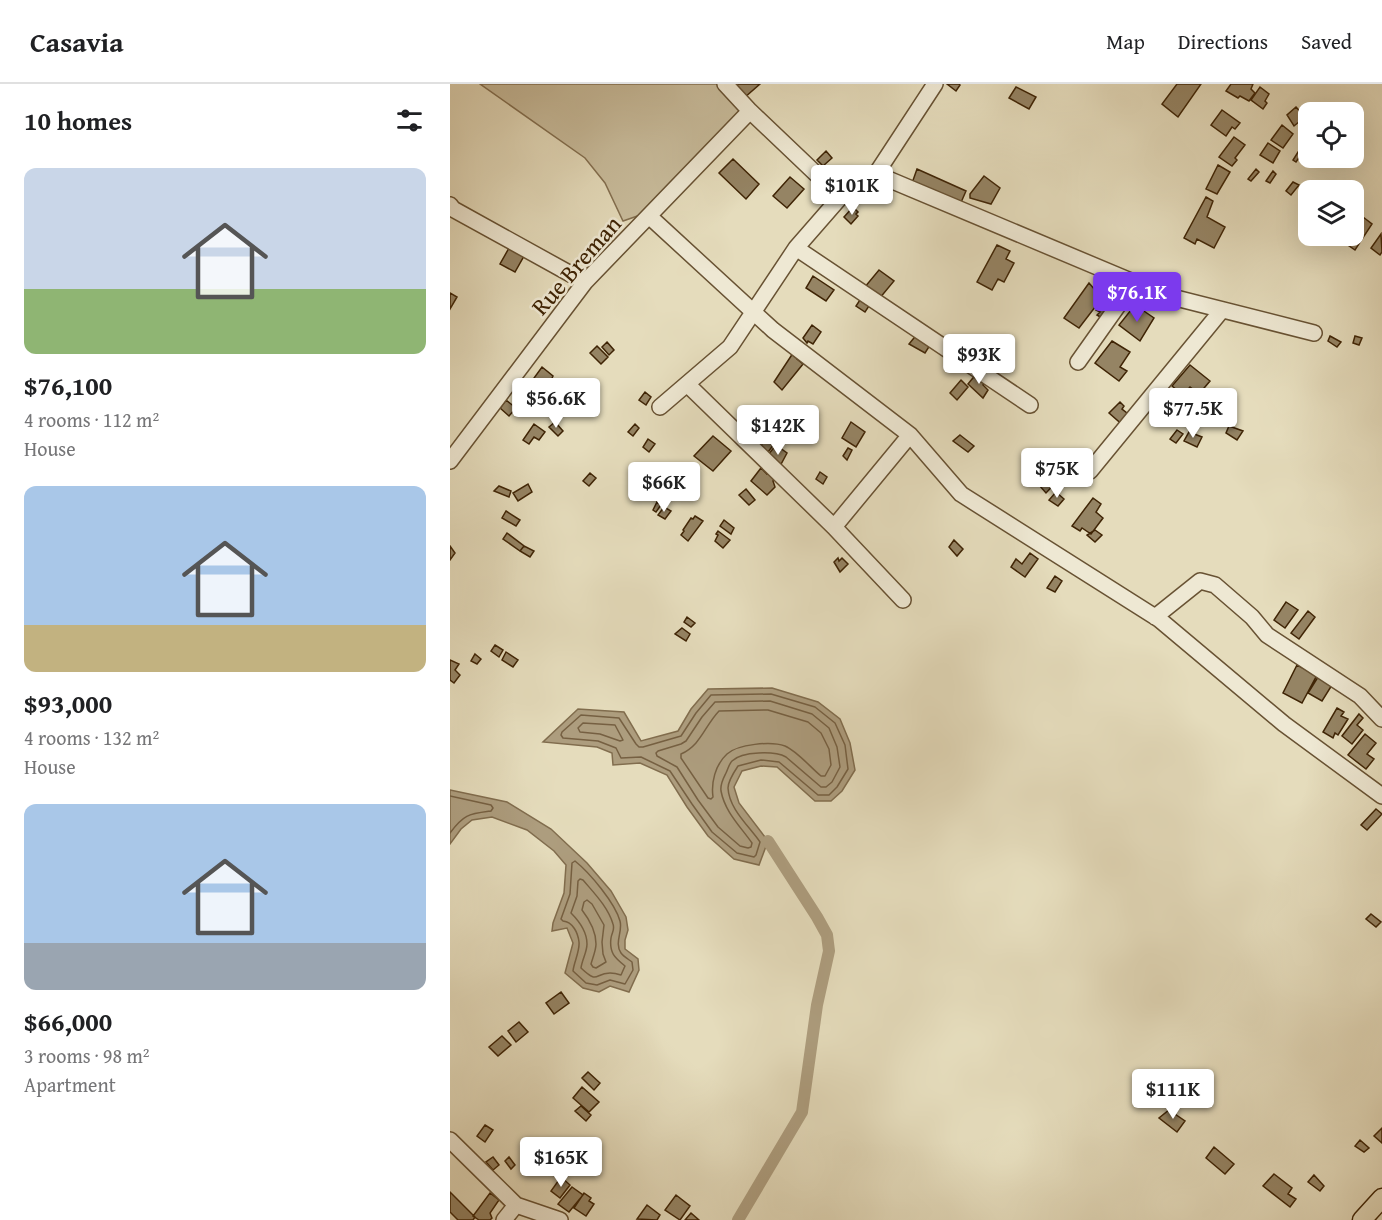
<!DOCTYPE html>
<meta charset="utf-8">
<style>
body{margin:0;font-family:"Gentium Book Plus",serif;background:#f2f2f2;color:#202124;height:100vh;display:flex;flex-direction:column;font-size:22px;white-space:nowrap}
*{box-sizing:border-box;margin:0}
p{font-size:20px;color:#757577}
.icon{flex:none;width:33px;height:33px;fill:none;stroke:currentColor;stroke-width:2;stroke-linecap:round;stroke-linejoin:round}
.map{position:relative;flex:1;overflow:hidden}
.panel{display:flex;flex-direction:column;background:#fff;width:450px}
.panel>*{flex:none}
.fabs{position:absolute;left:848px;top:18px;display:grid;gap:12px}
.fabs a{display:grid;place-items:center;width:66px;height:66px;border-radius:12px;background:#fff;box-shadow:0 6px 24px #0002;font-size:30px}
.price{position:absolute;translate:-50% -51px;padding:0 14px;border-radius:6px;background:#fff;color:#222;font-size:20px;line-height:39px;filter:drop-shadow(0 2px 3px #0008)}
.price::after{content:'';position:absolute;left:50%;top:36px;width:18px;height:14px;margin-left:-9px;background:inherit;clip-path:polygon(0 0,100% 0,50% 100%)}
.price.active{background:#7c3aed;color:#fff}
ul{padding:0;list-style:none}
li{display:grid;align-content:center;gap:12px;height:318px;padding:0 24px}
li span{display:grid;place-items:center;height:186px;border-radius:12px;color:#555}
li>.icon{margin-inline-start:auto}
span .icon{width:108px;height:108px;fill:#fffc;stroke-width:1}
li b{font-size:26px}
h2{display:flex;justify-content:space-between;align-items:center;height:72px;padding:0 24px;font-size:26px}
header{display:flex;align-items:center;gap:36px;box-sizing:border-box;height:84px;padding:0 30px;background:#fff;border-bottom:2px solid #e0e0e0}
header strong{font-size:28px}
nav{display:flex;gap:33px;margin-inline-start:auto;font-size:21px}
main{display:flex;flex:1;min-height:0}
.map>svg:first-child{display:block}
.green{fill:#c9bd9d;stroke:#847051;stroke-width:1.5}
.water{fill:#ad9d7e;stroke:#816d4e;stroke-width:1.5}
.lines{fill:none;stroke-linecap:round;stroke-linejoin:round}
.shore{stroke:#766042;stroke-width:1.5}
.canal{stroke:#ad9d7e;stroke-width:12}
.building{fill:#958464;stroke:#3f2405;stroke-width:1.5}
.minor-casing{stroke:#685233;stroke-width:18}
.major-casing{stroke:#3f2405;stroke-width:21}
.minor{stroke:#eee8d3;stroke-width:15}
.major{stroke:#e5dcbc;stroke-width:18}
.labels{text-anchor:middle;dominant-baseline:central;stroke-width:5;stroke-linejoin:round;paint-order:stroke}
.street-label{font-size:24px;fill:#3f2405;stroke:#eee8d3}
</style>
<header>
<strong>Casavia</strong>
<nav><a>Map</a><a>Directions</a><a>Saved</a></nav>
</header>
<main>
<section class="panel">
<h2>10 homes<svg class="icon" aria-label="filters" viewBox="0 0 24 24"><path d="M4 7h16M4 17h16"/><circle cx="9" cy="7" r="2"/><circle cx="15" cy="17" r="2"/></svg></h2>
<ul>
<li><span style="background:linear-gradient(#c9d6e8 65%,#8fb573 0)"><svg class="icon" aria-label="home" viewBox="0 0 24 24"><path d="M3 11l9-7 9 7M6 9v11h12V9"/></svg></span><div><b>$76,100</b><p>4 rooms · 112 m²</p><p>House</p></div></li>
<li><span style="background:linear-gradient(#a9c7e8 75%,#c2b280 0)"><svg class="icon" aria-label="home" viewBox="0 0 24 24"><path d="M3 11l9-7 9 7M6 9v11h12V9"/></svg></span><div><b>$93,000</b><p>4 rooms · 132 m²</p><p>House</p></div></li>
<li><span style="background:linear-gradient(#a9c7e8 75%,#9aa5b1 0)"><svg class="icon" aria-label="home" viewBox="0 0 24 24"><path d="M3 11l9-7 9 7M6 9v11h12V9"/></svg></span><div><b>$66,000</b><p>3 rooms · 98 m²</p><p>Apartment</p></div></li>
</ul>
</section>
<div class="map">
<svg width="932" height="1136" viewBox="0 0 932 1136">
<rect width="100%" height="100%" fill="#e5dcbc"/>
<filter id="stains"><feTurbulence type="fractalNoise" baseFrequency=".00333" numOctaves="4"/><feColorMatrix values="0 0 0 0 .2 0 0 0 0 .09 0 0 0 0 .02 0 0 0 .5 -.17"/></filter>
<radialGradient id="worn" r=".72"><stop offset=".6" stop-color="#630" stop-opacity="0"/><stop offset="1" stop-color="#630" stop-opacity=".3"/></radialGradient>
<path class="green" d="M30,0H267L291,26L196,129L173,137L155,99L135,74Z"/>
<path class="water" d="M322,604L368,618L390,635L400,659L405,686L392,707L381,717H365L327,683L311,682L292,687L284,703L289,719L318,757L309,781L284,775L258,752L237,723L217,691L190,679L163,681L162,669L147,663L93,658L128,625L174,628L191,657L228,647L241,625L258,605Z
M0,706L57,718L101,745L137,779L161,807L176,833L178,846L175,856V865L188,875L189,886L179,908L160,902L149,908L133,904L115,889L123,859L117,844L102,847L103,839L114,809L116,781L104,767L77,746L42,733L22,736L11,745L0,760Z"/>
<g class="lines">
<path class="shore" d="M321,610L365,623L385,639L395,661L398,685L387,703L379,711H368L329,678L311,676L288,682C284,688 278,698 278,704C279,725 299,742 310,758L306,771L304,773L287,769L262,748L242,720L220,687L191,673L171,674L166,664L148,657L113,654L111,651L112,648L131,631L169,634L186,660L189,663H193L231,652L246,629L261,611Z
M320,617L362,630L379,644L387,663L390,683L382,698L376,703H371L336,673C325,667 292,667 282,677C279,680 278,685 276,689C273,695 270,700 271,707C275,728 290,742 302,759L301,763L298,764L290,762L268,743L248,716L227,683L207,672L206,669L208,667L231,660L236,657L252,633L265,618Z
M318,626L358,638L371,649L379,665L381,681L375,692H371C361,684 347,667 335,662C321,657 288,660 277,670C265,681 261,699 263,713L261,715L258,714L231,674V670C251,661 254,643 269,627Z
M133,639L165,641L173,656L170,657L150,650L130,648L128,644Z
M0,712L41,721L43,724L41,727C19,730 14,730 0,749
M125,777C140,789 165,819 170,837C173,847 164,859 171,869C173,872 178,875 182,878L183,886L175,900L160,896L147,901L136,899L123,887C124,878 130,867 129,858C128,849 123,838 113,837L111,835L120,810L122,779Z
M130,795L133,796C144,809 158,823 163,840C165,846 162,848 161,854C159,869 165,874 175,882L171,891C168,890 164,889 160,889C144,889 149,901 131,884C132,876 137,868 137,860C137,848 129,837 121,829L127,812L128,797Z
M137,816L142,820L154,841L152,858L153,870L156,878L146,884L143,883L141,880C143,873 146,866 146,860C146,848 139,835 132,826L134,818Z"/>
<path class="canal" d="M288,1136L352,1028L367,921L379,867L377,851L367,833L318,757"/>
</g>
<path class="building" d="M281,0H310L294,14Z
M497,0H509L510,1L506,7Z
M727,0H751L728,33L712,20Z
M781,0H803L801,5L805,9L799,17L790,12L788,14L776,7Z
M566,3L586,13L579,25L559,14Z
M810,3L819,10L815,17L817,19L813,25L801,16Z
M846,23L855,33L844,42L837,31Z
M772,26L790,39L785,45L782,43L776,52L761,41Z
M832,41L843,50L833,64L821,56Z
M784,53L795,61L785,74L787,76L782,82L769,73Z
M818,59L830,67L823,79L810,71Z
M850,65L853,68L846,78L843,76Z
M376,67L382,74L373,82L367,76Z
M283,75L309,100L296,115L269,89Z
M768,81L780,88L767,110L756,105Z
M389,83L404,95L394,107L379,95Z
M467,85L516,107L509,123L461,102Z
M806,85L809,88L801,97L798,95Z
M823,87L826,90L820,99L816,97Z
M534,92L550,104L541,120L520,114V110Z
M340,93L354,105L337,124L323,112Z
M843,98L849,101L841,111L836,107Z
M858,109V121L855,124L850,120Z
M756,113L763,117L757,133L775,143L764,164L747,155L745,160L734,154Z
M403,123L408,128L406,130L408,132L401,140L394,133Z
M913,133L922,140L905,166L895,159L900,152H903V147Z
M931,150L932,168L930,171L921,164Z
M547,161L560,167L556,175L564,179L554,198L548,195L542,206L527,198Z
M59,164L74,172L65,188L50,180Z
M429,186L444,197L429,215L414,204Z
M363,192L384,206L376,217L356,204Z
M639,199L652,214L629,244L614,234Z
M660,206L671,214L652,234L647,231L650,228L646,226Z
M0,209L7,213L0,225Z
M405,212L419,222L415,228L406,222L410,216Z
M685,221L704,234L690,257L669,241Z
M362,241L371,248L363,260L358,257L357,259L353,254Z
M468,249L482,258L475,269L459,260Z
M880,252L891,258L887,263L878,257Z
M905,252L912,254L909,261L903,259Z
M662,257L680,268L670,283L677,287L669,297L645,279Z
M157,258L164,266L159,271L152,263Z
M147,262L158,273L151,280L140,269Z
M545,264L557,273L545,290L533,281Z
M343,269L348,272L347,275L353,280L332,306L324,298Z
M740,281L760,297L749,310L740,303L733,311L722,302Z
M92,283L103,292L100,299L107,304L96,319L76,305Z
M527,289L535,298L533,301L538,306L533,314L518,300Z
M511,296L518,303L507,316L500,309Z
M195,308L201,313L196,321L189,316Z
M56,316L66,324L59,332L50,324Z
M721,316L734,328L724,338L712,327Z
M670,318L674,322L672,325L677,329L675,343L659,329Z
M741,322L746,327L741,332L736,328Z
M105,338L113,347L108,352L99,343Z
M401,338L415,348L406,363L392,354Z
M84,340L95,348L89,356L84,353L79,360L73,356Z
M185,340L189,344L183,352L178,348Z
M327,342L334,347L318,368L315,367L311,361Z
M779,342L793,347L787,356L776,349Z
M727,346L733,350L726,359L720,355Z
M739,348L752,353L747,363L734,357Z
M510,351L524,362L518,368L503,357Z
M263,352L281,367L263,387L244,372Z
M198,355L205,360L199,368L193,363Z
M326,361L337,369L329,384L318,371Z
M398,364L402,366L397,376L393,372Z
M621,374L632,383L624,392L611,383Z
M604,383L613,391L596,409L589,401V399Z
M311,384L317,390L321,388L325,392L323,397L325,403L317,411L301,397Z
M370,388L377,393L373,400L366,395Z
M140,389L146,394L139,402L133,397Z
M78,400L82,408L68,417L63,409Z
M49,402L61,407L59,413L44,407Z
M296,405L305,416L299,421L289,411Z
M606,408L614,415L608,422L599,416Z
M643,414L651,420L646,428L653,434L641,450L632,444L630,447L622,442Z
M207,418L211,421L206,428L203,426Z
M214,423L221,427L215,435L208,431Z
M56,427L70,436L66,442L52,434Z
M245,432L253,437L238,457L231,451L234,447L233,446L241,434L243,435Z
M274,436L284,444L281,450L270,442Z
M645,446L652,451L645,458L637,451Z
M268,447L280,456L273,464L265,457L268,451L266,450Z
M57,449L74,462L70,467L53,455Z
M504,456L513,465L507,472L499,463Z
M0,462L5,469L0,476Z
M74,462L84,467L80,473L70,467Z
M580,469L588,475L575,493L561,483L566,475L572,480Z
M388,474L389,477L392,474L398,480L390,488L384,478Z
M605,492L612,497L605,508L597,504Z
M836,518L848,526L835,544L824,536Z
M858,527L865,533L849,555L841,549Z
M237,533L245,539L241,543L234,538Z
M232,544L240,550L236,557L225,550Z
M45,561L53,566L49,573L41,567Z
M56,568L68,576L63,583L52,576Z
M25,570L31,575L27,580L21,577Z
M0,576L9,580L5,586L10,591L4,599L0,596Z
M847,581L867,591L852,619L833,609Z
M868,593L882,601L872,617L858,609Z
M887,624L894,628L891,632L898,635L888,651L885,649L883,654L873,648Z
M909,630L913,634L907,641L913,646L902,660L892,652Z
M915,650L926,659L917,670L924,675L916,685L898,671Z
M926,725L932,730L917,746L911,741Z
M921,830L931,838L926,843L916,835Z
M111,908L119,919L104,930L96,919Z
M69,938L78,948L66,958L58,947Z
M52,952L61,961L48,972L39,963Z
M138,988L150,999L144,1006L132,994Z
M132,1003L149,1018L139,1028L123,1014Z
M131,1022L141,1031L136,1037L125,1027Z
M719,1026L735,1037L727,1048L709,1034Z
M35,1041L43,1046L35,1058L27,1052Z
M932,1044V1059L924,1052Z
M910,1056L919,1064L914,1068L905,1062Z
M764,1063L784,1080L775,1090L756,1074Z
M43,1073L49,1081L43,1086L36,1078Z
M59,1073L65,1081L61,1085L55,1077Z
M824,1090L842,1104L838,1110L846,1115L840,1123L813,1102Z
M864,1091L874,1102L870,1107L858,1098Z
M111,1093L120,1101L110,1114L101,1107Z
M122,1103L133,1111L119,1128L108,1120Z
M0,1108L25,1133L23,1136H8L0,1128Z
M40,1109L49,1116L40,1129L42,1134L40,1136H29L23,1132Z
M134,1109L141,1114L139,1117L144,1120L136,1132L124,1124Z
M226,1111L240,1122L230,1136L215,1126Z
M197,1121L210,1131L207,1136L187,1135Z
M241,1129L249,1136H235Z"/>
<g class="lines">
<defs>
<path id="minor" d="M275,0L300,27L382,105L399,111L426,90L485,0
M426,90L714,211L864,249
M0,121L3,125L135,198
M199,132L323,246L460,351L511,410L710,536L834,640L932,712
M346,164L580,321
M628,278L684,199
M237,300L384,443L453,516
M210,323L280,263L346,164L394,109
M0,377L135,198L300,27
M640,387L772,226
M384,443L460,351
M705,533L750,497L765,501L802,533L817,551L910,612L932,635
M0,1056L66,1121L110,1136
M54,1136L66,1121"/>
<path id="major" d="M912,1136L932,1114"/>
</defs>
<use href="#minor" class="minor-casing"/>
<use href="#major" class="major-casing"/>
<use href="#minor" class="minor"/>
<use href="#major" class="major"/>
</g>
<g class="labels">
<g class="street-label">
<text transform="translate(126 181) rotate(-49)">Rue Breman</text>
</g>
</g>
<rect width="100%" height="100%" filter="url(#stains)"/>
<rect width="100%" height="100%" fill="url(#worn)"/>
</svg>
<div class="fabs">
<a><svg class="icon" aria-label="locate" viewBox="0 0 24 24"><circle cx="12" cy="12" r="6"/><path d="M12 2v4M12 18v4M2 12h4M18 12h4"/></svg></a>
<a><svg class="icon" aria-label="layers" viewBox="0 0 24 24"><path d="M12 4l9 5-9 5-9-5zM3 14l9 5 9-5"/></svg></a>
</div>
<b class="price" style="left:402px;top:132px">$101K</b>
<b class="price active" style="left:687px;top:239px">$76.1K</b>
<b class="price" style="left:529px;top:301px">$93K</b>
<b class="price" style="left:106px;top:345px">$56.6K</b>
<b class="price" style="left:743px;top:355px">$77.5K</b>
<b class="price" style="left:328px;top:372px">$142K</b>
<b class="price" style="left:607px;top:415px">$75K</b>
<b class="price" style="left:214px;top:429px">$66K</b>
<b class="price" style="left:723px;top:1036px">$111K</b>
<b class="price" style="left:111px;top:1104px">$165K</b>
</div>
</main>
